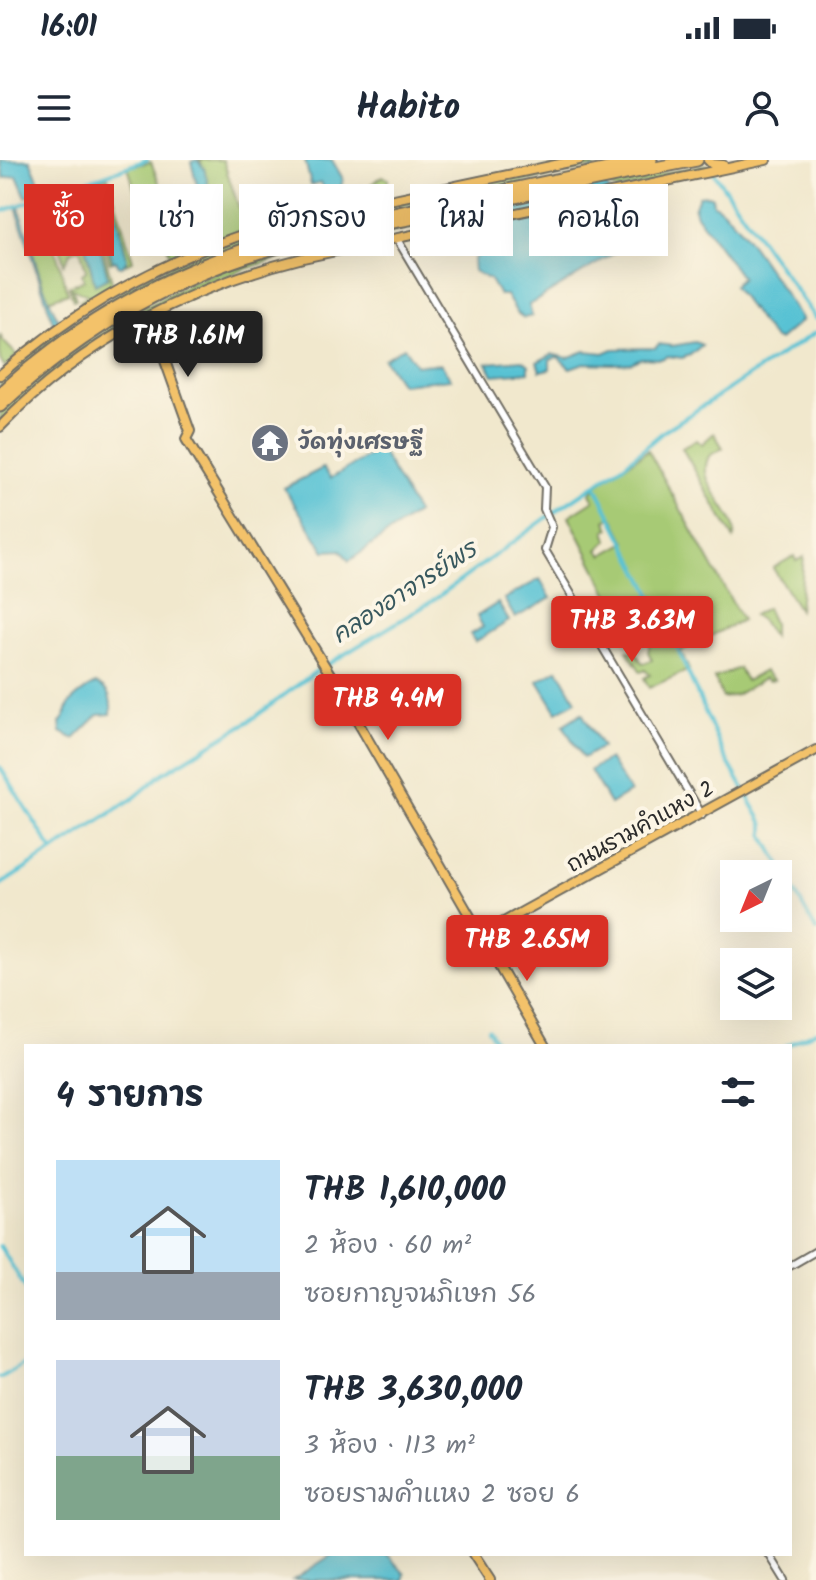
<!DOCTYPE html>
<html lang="th">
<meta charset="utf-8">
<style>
body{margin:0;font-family:Kalam,"Playpen Sans Thai",sans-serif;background:#f2f2f3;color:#1f2937;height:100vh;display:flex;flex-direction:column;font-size:30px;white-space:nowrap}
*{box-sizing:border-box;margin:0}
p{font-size:26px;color:#747a83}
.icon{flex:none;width:44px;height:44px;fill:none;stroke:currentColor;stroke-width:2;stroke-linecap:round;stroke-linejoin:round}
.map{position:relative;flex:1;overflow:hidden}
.sheet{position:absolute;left:24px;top:884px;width:768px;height:512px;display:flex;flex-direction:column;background:#fff;border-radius:0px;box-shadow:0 8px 32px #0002}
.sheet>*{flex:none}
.guide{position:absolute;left:24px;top:24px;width:768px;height:72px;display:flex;gap:16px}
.needle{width:52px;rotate:223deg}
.buttons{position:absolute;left:720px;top:700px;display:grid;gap:16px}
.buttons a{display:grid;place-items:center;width:72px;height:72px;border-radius:0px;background:#fff;box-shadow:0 8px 32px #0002;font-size:40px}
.price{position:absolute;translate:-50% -68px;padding:0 18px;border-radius:8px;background:#d93025;color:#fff;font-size:26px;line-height:52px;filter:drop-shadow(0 2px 4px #0008)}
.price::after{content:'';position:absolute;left:50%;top:48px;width:24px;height:18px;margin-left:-12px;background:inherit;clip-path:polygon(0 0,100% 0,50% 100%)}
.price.on{background:#222;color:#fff}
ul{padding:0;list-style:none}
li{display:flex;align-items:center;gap:24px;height:200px;padding:0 32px}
li span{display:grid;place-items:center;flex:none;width:224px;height:160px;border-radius:0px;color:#555}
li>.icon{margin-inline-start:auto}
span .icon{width:96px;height:96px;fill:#fffc;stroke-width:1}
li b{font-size:34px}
h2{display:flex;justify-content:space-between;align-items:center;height:96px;padding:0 32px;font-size:34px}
.tag{padding:0 28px;border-radius:0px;background:#fff;box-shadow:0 8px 32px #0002;font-size:28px;line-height:72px}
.tag.on{background:#d93025;color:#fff}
.status{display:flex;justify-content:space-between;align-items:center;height:56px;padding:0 40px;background:#fff;direction:ltr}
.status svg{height:22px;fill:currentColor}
header{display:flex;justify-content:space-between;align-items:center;height:104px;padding:0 32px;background:#fff;font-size:36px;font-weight:600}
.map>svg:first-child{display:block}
.green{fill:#a7ca74;stroke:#697a50;stroke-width:2;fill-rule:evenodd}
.water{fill:#58c2d4;stroke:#427680;stroke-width:2}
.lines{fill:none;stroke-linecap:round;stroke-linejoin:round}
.canal{stroke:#58c2d4;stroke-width:4}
.minor-casing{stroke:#706d64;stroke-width:10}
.major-casing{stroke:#706d64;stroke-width:12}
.highway-casing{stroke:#706d64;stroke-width:15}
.minor{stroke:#fff;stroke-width:6}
.major{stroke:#f3c26a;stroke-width:8}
.highway{stroke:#f3c26a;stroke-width:11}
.labels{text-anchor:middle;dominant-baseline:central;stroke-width:8;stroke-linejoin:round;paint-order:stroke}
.worship-label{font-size:22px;font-weight:bold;fill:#5b616d;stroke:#fcf5e5;text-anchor:start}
.street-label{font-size:22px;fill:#2b2b2b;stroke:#fcf5e5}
.water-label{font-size:24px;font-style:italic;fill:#38585e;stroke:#fcf5e5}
</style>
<div class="status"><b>16:01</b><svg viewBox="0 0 49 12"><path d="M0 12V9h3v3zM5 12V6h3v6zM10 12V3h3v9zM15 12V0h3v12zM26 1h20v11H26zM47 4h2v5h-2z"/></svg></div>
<header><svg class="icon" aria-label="menu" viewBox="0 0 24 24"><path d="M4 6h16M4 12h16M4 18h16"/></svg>Habito<svg class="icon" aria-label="person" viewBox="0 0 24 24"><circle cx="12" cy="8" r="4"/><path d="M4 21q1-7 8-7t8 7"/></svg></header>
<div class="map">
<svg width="816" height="1420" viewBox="0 0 816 1420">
<rect width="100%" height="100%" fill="#fcf5e5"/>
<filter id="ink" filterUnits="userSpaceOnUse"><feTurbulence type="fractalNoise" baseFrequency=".0125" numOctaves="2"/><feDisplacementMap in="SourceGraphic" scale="16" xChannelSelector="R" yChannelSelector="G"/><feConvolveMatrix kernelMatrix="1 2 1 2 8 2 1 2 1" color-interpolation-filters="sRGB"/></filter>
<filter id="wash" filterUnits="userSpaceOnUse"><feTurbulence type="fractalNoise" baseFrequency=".006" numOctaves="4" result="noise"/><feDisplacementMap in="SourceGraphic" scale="32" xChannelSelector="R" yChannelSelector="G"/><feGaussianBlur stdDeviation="1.8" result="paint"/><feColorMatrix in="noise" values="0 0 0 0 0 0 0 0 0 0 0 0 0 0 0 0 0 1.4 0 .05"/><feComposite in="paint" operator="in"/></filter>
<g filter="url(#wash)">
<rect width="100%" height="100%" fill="#f1e8cd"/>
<path class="green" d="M197,0H223L246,69L208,83L205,76L217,71L208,43L195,48L193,44L208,41L201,2Z
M588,0H624C567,12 510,26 452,37C357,55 260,71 171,112C108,141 52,181 0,227V219L54,174L140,120L213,87L293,63Z
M151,2L162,30L180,94L171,98L166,82L151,85L128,7Z
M706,4L710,10L616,30L609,25Z
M383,16L388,19V35L366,40L360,32Z
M108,17L133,101L125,104L107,31L97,34L96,40L113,102L110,103L87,23Z
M541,37L537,42L502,48L503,52C431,67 358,76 287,96C178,126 82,183 0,262L1,252C60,198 124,153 198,120C256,95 318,82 379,70C433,59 487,48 541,37Z
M76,40L78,43L86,41L87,44L91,43L113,126L83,145L80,140L88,135L72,128L76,139L73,140L69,126L84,120L82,114L86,111L80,88L71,92L64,104L60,86L78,79L70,43ZM89,76H97L104,119L95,124L86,78Z
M49,68L68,133L48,140L26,74Z
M0,175L3,181L17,195L5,207L0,200Z
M714,273L723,288L709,296C693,325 742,354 734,379L682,288L696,280L702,284Z
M648,290L742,460L681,491L689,510L649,528L644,518L650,515L645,510L641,512L627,491L635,492L643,504L652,500L648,492L650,484L659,478L663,481L674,476L653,435L637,441L632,439L615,447L569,356L594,340L590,333L597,325ZM613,357L626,382L603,395L598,390L608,380L605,371L610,369L606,361Z
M794,396L796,401L804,397L799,450L773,408Z
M766,448L773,463V478L763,462L753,455Z
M739,508L746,521L764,511L774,520L769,521L765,518L736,535L723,538L714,518Z"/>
<path class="water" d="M0,0H30L43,31L26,37L17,16L4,18Z
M197,0L204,8L212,39L201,41L191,2Z
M305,0H332L343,19L341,27L337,29L338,34L335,29L325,32L321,22L311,25Z
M593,9L610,32L603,41L631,80L629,84L529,145L532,156L524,158L517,153L506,135H499L490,120L474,111L473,100L478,95L490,70L505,57L501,48L537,42L541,37Z
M105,31L110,33L127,98L125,104L119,107L116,101L113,102L96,40L97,34Z
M708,35L712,37L713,44C734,51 786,137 802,160L779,180L774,179L733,126L742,118L696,55L694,49L699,36Z
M211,42L219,67L218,71L205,76L195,48Z
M19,47L42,123L59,162L54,165L21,64L17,49Z
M71,47L78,79L66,83L52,53Z
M83,48H90L95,64L92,71L87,73L80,53Z
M90,76H97L108,118L95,125L84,81Z
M695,182L702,185L690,195L682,198L668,196L661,199L641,198L631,203L612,204L584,203L570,208L558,197L550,199V209L540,211L537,202L552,194L567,198L585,191L604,193L613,189L655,188L659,184L672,186Z
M404,187L416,205L441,204L451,219L401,224L384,199Z
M523,200L529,205V212L493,215L487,203Z
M380,289L417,353L349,401L341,390L325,391L284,328L323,308L331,318Z
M540,419L551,438L515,458L504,439Z
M498,443L509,461L475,482L470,474L483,467L477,456Z
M558,509L576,541L557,552L538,521Z
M96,524C110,529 112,541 111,554L98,555L74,579L61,572L60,563C67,555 65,554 69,545C71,539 91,525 96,524Z
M582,553L602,587L583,598L563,565Z
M609,599L630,632L610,644L590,610Z
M333,1394H387L405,1414L403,1420H293Z"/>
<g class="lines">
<path class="canal" d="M713,12L816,159
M0,52L147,0
M595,325L670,471L724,595L764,665V676L816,770
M0,607L53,691L134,638L162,614L251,560L315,512L431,442L553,353L623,306L663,272L816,172
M0,725L53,691
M488,869L498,886
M786,886L816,871
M0,1086L26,1129
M0,1218L26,1203"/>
</g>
</g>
<g filter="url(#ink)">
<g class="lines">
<defs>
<path id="minor" d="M397,79L545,327L544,349L552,367L545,390L702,655
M790,1106L816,1091
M769,1394L785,1420"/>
<path id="major" d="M708,0L712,4L723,5
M149,156L190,271L186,279L333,519L545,886
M0,215C74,149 163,100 257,70C302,55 349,49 394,39C455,26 517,13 579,0
M0,267C81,182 190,126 303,98L766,0
M482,774L816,590
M473,1394L490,1420"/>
<path id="highway" d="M0,234C81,158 177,108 284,77L651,0
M0,246C82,169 183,110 294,83C347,70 401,61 454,50C535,33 616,15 697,0"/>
</defs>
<use href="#minor" class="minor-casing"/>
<use href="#major" class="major-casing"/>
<use href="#highway" class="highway-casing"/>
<use href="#minor" class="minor"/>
<use href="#major" class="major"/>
<use href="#highway" class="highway"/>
</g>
</g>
<defs>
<symbol id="temple-disc" viewBox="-11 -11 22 22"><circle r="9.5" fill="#6b7280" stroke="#fcf5e5"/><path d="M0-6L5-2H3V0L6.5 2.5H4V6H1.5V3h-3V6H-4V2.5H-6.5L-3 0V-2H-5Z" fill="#fff"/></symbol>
</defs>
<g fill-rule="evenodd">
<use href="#temple-disc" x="248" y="261" width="44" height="44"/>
</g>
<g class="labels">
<g class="worship-label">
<text x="298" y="283">วัดทุ่งเศรษฐี</text>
</g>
<g class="street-label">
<text transform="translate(641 668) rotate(-29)">ถนนรามคำแหง 2</text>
</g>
<g class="water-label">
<text transform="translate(405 433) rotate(-33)">คลองอาจารย์พร</text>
</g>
</g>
</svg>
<div class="buttons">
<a><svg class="needle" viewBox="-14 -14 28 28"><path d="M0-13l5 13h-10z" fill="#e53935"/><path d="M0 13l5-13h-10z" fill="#747a83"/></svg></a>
<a><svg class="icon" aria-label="layers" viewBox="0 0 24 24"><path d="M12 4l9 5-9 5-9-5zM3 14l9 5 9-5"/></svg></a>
</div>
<b class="price on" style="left:188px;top:219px">THB 1.61M</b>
<b class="price" style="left:632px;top:504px">THB 3.63M</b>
<b class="price" style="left:388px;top:582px">THB 4.4M</b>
<b class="price" style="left:527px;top:823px">THB 2.65M</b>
<div class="guide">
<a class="tag on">ซื้อ</a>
<a class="tag">เช่า</a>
<a class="tag">ตัวกรอง</a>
<a class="tag">ใหม่</a>
<a class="tag">คอนโด</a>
</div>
<section class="sheet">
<h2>4 รายการ<svg class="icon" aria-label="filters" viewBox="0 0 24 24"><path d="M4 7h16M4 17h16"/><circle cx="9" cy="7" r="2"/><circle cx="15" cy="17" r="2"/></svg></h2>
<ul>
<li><span style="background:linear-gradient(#bfe0f5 70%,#9aa5b1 0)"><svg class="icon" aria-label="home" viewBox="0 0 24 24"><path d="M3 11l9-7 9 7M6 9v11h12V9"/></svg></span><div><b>THB 1,610,000</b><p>2 ห้อง · 60 m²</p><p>ซอยกาญจนภิเษก 56</p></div></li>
<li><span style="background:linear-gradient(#c9d6e8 60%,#7fa58c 0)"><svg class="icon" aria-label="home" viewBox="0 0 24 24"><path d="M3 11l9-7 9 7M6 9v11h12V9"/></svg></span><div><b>THB 3,630,000</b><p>3 ห้อง · 113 m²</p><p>ซอยรามคำแหง 2 ซอย 6</p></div></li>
</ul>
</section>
</div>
